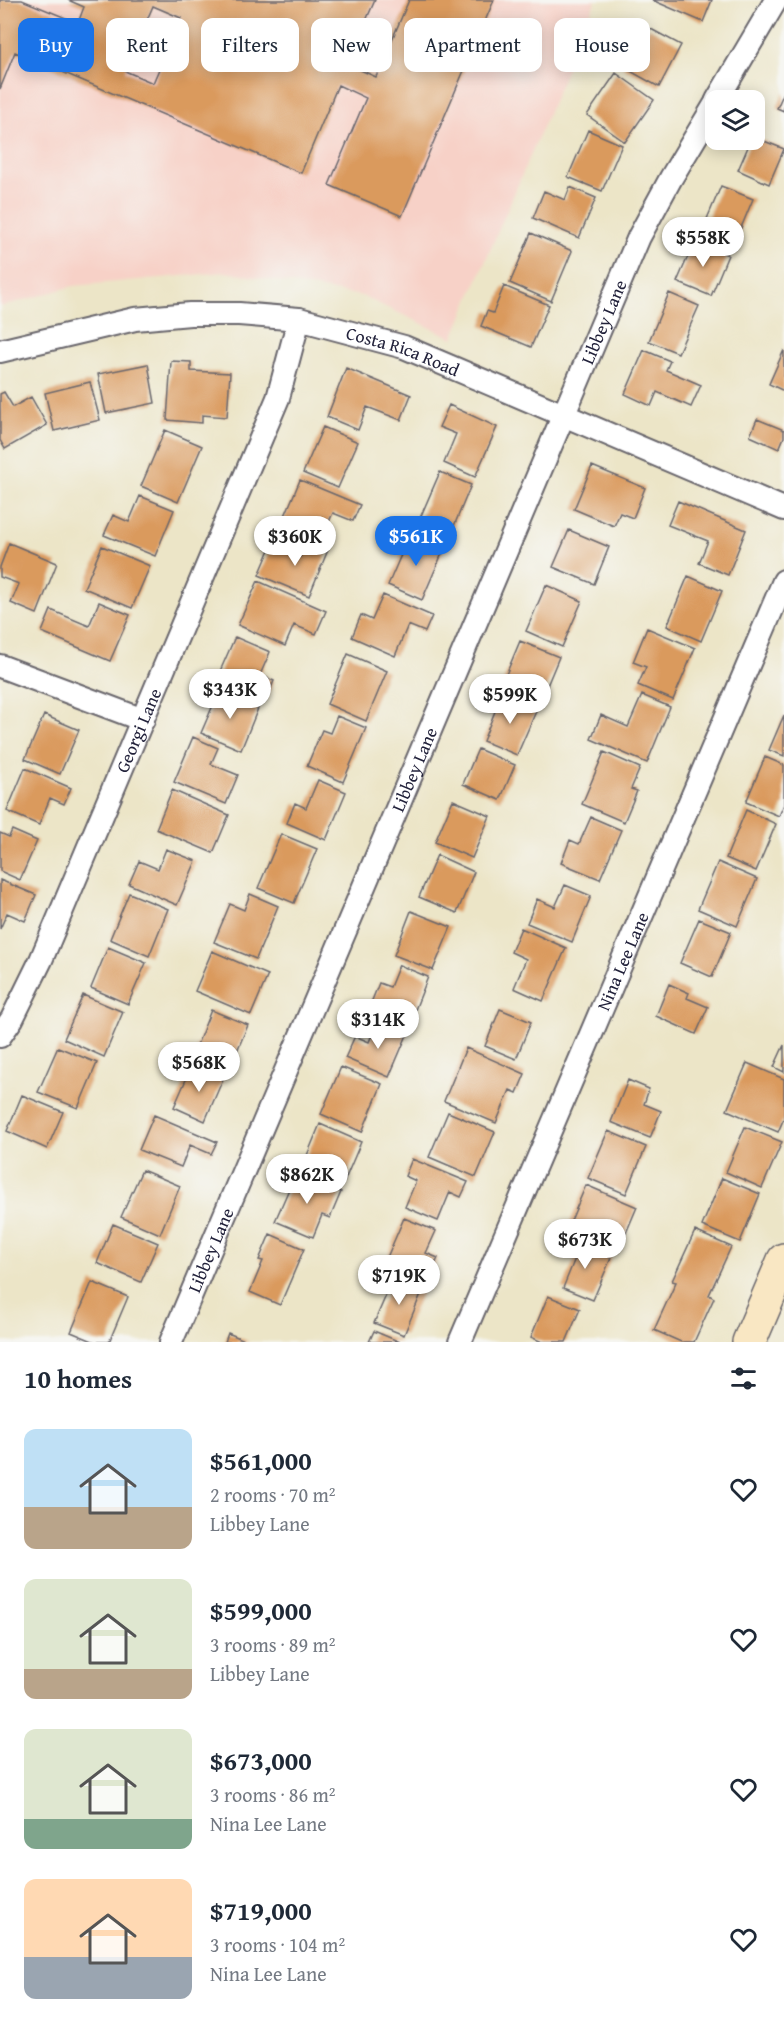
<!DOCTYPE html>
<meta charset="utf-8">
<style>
body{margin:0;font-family:"Gentium Book Plus",serif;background:#f6f6f7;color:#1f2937;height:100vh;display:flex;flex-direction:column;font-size:22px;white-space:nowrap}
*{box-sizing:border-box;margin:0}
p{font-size:20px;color:#747a83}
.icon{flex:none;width:33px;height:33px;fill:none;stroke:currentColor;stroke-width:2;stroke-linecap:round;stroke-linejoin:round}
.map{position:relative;height:1342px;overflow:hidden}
.drawer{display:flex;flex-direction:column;background:#fff;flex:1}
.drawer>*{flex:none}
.guide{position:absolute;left:18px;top:18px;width:748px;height:54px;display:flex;gap:12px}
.fabs{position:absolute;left:705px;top:90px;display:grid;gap:12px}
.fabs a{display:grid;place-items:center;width:60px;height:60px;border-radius:12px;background:#fff;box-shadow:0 3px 15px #0003;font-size:30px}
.price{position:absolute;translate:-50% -51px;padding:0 14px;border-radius:21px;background:#fff;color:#222;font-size:20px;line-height:39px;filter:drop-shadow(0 2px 3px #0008)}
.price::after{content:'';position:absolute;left:50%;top:36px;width:18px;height:14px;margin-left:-9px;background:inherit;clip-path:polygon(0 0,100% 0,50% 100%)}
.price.current{background:#1a73e8;color:#fff}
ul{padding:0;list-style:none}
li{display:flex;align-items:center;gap:18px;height:150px;padding:0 24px}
li span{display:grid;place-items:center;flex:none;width:168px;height:120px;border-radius:12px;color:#555}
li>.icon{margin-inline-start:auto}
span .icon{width:72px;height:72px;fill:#fffc;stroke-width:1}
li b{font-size:26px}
h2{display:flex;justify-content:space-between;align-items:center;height:72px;padding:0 24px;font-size:26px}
.pill{padding:0 21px;border-radius:12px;background:#fff;box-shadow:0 3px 15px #0003;font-size:21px;line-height:54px}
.pill.current{background:#1a73e8;color:#fff}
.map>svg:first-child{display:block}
.built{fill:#f7d1c7}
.building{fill:#da9a5d;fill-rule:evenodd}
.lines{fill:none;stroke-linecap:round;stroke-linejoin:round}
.minor-casing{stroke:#69666c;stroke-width:26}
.secondary-casing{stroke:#69666c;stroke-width:36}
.minor{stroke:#fff;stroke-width:22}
.secondary{stroke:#f9e7c3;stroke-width:33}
.labels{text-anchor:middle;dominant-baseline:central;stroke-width:4.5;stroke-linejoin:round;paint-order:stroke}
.street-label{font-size:18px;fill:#22223b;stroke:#f6f6f2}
</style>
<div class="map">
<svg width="784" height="1342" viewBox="0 0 784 1342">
<rect width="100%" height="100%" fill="#f6f6f2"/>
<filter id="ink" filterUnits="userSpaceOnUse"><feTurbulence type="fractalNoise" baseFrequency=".0167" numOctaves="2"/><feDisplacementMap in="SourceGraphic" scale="12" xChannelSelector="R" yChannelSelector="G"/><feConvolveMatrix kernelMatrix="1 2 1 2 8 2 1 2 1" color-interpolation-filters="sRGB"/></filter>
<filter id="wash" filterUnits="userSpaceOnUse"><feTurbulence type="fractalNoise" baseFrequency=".008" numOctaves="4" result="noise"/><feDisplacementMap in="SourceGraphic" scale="24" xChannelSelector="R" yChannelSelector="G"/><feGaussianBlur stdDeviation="1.35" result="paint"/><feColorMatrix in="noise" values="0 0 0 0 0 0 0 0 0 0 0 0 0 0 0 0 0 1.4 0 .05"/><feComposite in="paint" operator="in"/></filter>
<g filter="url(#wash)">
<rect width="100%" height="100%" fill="#ece5c7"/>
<path class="built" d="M0,0H596L453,338L362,296L225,272L73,286L0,307Z"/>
<g id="blocks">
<path class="building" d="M0,0H22L78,23L84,7L68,0H375L347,64L376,77L409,0H494L402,216L329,185L366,98L338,85L301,173L15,52L0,89ZM153,6L181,18L153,83L125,71Z
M652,0H712L703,22Z
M649,28L681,45L659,87L623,67L634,48L637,50Z
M616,73L654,100L625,142L587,115Z
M784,92V111L777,108Z
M588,130L622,145L602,191L568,177Z
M754,137L784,149L769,184L738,170L751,140H754Z
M721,186L753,199L733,247L701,233Z
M570,187L596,198L579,238L533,218L544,191L565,200Z
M531,233L572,251L551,301L510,283Z
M695,240L728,255L711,296L677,282Z
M504,286L549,305L531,347L481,326L487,311L493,313Z
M669,293L699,306L678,353L649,341Z
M644,350L670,361L666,370L701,385L691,407L657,392L651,406L625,394Z
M784,350V391L769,384Z
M171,361L191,362V371L230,373L227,417L202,415V423L167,420Z
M148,364L155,403L106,413L98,374Z
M346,368L411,395L401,420L367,407L358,430L327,417Z
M90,382L100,420L54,431L45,393Z
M4,392L13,407L31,397L47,425L5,449L0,440V394Z
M449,405L497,427L475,477L444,463L456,434L439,427Z
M757,419L784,430V437L779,449L750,436Z
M323,427L358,442L338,488L303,473Z
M165,430L202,446L178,502L141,486Z
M592,466L645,488L633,518L620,513L614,526L574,509Z
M440,472L471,485L449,538L417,525Z
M300,480L360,505L353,521L333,513L321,539L282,523Z
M140,496L174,510L155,556L104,535L113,515L129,522Z
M678,501L746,530L728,575L699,563L708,541L668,525Z
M569,530L609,547L594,584L553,567Z
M410,534L444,549L422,600L388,585Z
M307,541L328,550L309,596L259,575L272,545L300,557Z
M9,543L57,563L37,614L11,603L19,584L0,577V567Z
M102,546L150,566L132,608L84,588Z
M688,576L722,591L701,641L667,626Z
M258,581L326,611L316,634L294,625L285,646L238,625Z
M546,585L582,601L562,647L526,631Z
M383,595L432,616L425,632L408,625L395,656L352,637L361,615L372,620Z
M99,602L130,615L110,661L42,632L51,610L89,626Z
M647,628L695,648L673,700L638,685L646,667L633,662Z
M235,637L270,652L260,675L274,681L266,699L217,678Z
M520,641L559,657L541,700L502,684Z
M348,654L387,671L366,721L327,704Z
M220,689L259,706L241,750L201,733Z
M502,694L537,709L517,755L483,741Z
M642,695L670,707L647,763L591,739L601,715L628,727Z
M44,715L79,730L60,774L25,759Z
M784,715V756L769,750Z
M337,716L366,728L343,782L307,766L322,730L330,733Z
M193,737L218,748L211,764L238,775L226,804L174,782Z
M478,749L515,765L500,800L463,784Z
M604,752L640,768L631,789L637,791L624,822L582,804Z
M765,757L784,765V804L779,816L746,802Z
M25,768L71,788L64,804L50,798L39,825L7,811Z
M318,780L346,792L326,840L287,823L295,803L306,808Z
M172,790L229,815L213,853L156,829Z
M453,800L490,816L472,858L435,842Z
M746,810L776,824L756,871L726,858Z
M591,817L621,830L600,879L561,863L570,840L579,844Z
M12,830L37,841L20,880L0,871V833L9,837Z
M281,834L317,849L294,903L258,888Z
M166,849L196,861L177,905L129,884L139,861L158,869Z
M437,855L474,872L457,913L419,897Z
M718,862L757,879L737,926L698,909Z
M0,880L36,895L25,921L7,913L0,929Z
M565,885L591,896L572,942L527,923L537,899L555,907Z
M129,893L168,909L149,956L110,939Z
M250,894L278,906L256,959L214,942L230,904L244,910Z
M411,911L451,927L433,970L394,955Z
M699,919L731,932L712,977L680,963Z
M521,928L566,948L543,1001L514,988L526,959L511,952Z
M108,947L146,963L128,1004L91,988Z
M212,951L268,975L251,1015L195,991Z
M399,965L428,977L409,1025L369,1008L379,983L390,987Z
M669,984L689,993L687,998L708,1007L696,1034L656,1016Z
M83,995L123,1012L104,1057L64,1039Z
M500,1009L531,1022L516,1059L485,1046Z
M211,1010L248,1025L229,1070L193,1055Z
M377,1022L407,1035L389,1077L345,1058L355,1036L369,1042Z
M784,1045V1072L774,1067Z
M58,1047L97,1063L78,1108L38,1092Z
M466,1048L525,1074L517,1093L510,1090L496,1123L444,1101Z
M747,1063L784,1079V1118L778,1132L727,1110Z
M192,1066L223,1079L205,1121L174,1107Z
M341,1067L382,1084L362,1132L321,1114Z
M628,1080L649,1089L644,1104L661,1111L650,1138L611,1122Z
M22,1095L63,1112L47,1149L7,1131Z
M448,1112L495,1132L476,1177L429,1157Z
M154,1115L217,1142L211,1154L190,1145L181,1167L139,1150Z
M320,1124L361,1142L344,1182L303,1165Z
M745,1127L782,1142L762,1188L726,1172Z
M608,1131L646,1147L626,1194L588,1178Z
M412,1159L468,1182L461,1197L450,1192L438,1221L405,1207L416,1181L405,1176Z
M142,1170L180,1186L160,1234L121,1217Z
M296,1173L341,1192L330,1218L322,1215L313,1237L275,1221Z
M722,1178L760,1194L740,1242L702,1226Z
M586,1185L637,1207L618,1252L567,1230Z
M404,1218L436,1231L426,1253L438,1258L428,1280L385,1262Z
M113,1224L158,1243L141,1282L97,1263Z
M695,1231L731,1247L709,1295L714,1298L694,1342H681L654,1330L676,1282L672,1281Z
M270,1234L304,1249L280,1305L250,1292L263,1261L259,1260Z
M567,1239L611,1258L593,1300L563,1288L576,1256L562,1250Z
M394,1277L423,1289L404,1335L374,1323Z
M92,1282L128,1297L109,1342H95L71,1332Z
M548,1296L580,1309L566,1342H542L531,1337Z
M374,1331L400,1342H369Z
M228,1333L249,1342H225Z"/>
</g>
</g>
<g filter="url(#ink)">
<use href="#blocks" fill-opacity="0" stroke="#69666c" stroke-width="1.5"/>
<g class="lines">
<defs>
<g id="minor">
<path d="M717,100L776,0"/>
<path id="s1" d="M0,351L135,319L190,314H239L299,319L404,347L784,509"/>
<path d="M0,666L143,720"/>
<path id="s2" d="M0,1036L12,1019L41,960L278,398L299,319"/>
<path id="s3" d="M171,1342L639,237L671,178L716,103"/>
<path id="s4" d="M460,1342L784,581"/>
</g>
<path id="secondary" d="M749,1342L784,1260"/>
</defs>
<use href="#minor" class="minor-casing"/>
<use href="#secondary" class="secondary-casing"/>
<use href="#minor" class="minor"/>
<use href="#secondary" class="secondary"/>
</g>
</g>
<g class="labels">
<g class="street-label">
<text stroke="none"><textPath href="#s3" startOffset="1108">Libbey Lane</textPath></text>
<text stroke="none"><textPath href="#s1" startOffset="412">Costa Rica Road</textPath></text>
<text stroke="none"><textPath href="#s2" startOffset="336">Georgi Lane</textPath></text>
<text stroke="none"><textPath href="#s3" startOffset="622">Libbey Lane</textPath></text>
<text stroke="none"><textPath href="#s4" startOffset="414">Nina Lee Lane</textPath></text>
<text stroke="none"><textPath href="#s3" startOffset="100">Libbey Lane</textPath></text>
</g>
</g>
</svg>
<div class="fabs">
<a><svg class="icon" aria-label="layers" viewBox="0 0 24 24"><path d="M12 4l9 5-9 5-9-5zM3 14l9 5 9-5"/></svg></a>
</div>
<b class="price" style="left:703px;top:268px">$558K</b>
<b class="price" style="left:295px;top:567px">$360K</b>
<b class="price current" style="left:416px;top:567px">$561K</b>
<b class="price" style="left:230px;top:720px">$343K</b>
<b class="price" style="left:510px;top:725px">$599K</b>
<b class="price" style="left:378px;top:1050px">$314K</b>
<b class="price" style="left:199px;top:1093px">$568K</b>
<b class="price" style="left:307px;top:1205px">$862K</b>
<b class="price" style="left:585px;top:1270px">$673K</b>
<b class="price" style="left:399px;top:1306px">$719K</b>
<div class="guide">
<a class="pill current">Buy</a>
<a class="pill">Rent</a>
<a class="pill">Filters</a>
<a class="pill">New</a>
<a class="pill">Apartment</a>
<a class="pill">House</a>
</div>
</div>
<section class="drawer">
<h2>10 homes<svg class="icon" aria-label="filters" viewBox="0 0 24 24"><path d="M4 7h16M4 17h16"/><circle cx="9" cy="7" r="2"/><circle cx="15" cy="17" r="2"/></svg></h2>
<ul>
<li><span style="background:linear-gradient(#bfe0f5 65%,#b9a48a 0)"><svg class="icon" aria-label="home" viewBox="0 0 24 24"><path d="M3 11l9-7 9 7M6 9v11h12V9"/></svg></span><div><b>$561,000</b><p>2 rooms · 70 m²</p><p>Libbey Lane</p></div><svg class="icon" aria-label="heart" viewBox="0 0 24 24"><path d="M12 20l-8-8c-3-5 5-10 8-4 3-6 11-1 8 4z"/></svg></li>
<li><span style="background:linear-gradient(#dfe7d0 75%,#b9a48a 0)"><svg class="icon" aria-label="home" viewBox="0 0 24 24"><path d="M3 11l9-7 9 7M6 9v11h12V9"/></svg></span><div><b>$599,000</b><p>3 rooms · 89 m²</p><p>Libbey Lane</p></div><svg class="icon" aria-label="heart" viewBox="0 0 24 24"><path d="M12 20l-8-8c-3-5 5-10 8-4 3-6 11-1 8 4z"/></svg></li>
<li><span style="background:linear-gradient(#dfe7d0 75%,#7fa58c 0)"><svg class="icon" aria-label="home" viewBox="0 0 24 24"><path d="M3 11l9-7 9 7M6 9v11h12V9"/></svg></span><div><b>$673,000</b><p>3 rooms · 86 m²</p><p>Nina Lee Lane</p></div><svg class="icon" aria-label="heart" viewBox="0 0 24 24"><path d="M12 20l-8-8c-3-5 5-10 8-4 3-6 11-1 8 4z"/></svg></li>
<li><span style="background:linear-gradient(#ffd9b3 65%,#9aa5b1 0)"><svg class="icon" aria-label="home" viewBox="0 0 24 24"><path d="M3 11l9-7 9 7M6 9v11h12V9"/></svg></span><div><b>$719,000</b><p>3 rooms · 104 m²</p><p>Nina Lee Lane</p></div><svg class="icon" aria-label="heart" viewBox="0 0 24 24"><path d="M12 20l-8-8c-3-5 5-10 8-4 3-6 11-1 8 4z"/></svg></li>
</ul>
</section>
